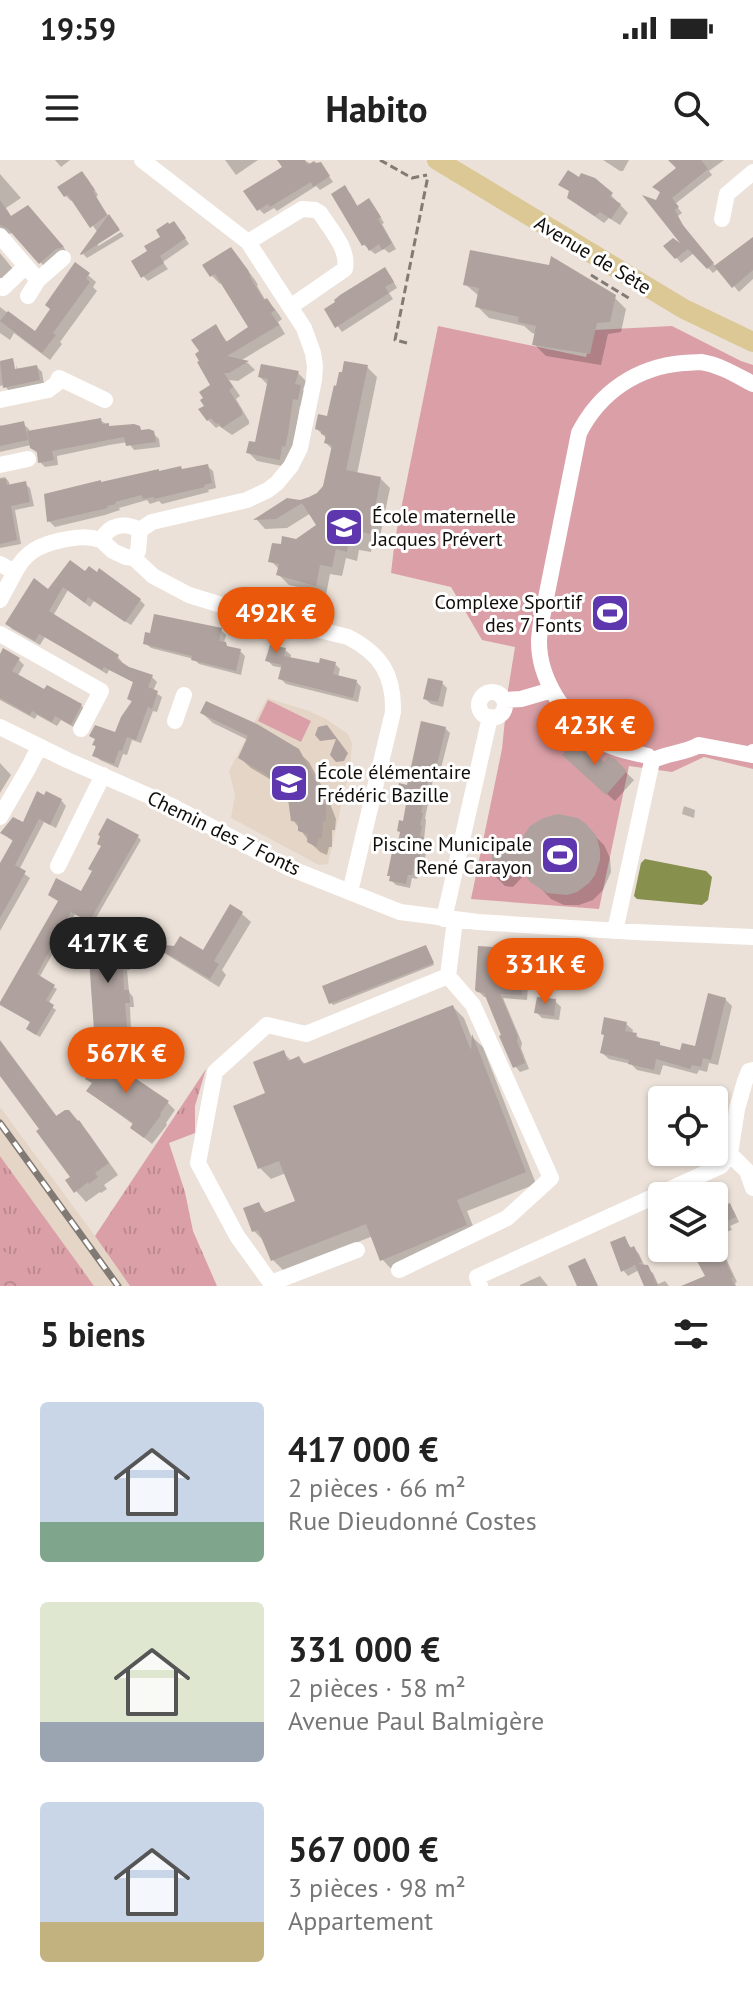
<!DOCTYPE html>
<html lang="fr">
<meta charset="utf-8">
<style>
body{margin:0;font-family:"PT Sans",sans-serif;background:#f6f6f6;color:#222;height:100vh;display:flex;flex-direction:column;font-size:30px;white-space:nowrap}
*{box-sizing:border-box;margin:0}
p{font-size:26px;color:#767676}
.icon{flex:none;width:44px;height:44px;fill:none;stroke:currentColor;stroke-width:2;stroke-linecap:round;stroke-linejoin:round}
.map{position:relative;height:1126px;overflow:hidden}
.sheet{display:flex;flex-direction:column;background:#fff;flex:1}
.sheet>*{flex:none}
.tools{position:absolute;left:648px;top:926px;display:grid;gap:16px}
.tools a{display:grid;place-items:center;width:80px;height:80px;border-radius:8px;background:#fff;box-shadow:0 2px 6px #0004;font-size:40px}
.price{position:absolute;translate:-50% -68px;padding:0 18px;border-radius:28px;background:#ea580c;color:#fff;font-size:26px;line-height:52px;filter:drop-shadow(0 2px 4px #0008)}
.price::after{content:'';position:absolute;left:50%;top:48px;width:24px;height:18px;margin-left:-12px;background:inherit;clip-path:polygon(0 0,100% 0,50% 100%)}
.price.active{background:#222;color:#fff}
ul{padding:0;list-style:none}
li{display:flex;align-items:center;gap:24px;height:200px;padding:0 40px}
li span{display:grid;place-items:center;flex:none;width:224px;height:160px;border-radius:8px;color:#555}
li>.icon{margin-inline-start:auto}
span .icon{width:96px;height:96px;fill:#fffc;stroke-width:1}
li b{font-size:34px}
h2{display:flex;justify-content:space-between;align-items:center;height:96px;padding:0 40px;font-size:34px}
.status{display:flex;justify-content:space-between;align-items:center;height:56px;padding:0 40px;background:#fff;direction:ltr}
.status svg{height:22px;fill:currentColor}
header{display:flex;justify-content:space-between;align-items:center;height:104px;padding:0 40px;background:#fff;font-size:36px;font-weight:700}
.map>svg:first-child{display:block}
.built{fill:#e5d5c7}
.grass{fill:url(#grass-tufts)}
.forest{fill:url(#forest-crowns)}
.pitch{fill:#dba0a7}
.water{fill:#87904d}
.shadow{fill:#0003}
.building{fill:#afa29e}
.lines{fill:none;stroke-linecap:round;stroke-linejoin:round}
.path{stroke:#827b75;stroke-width:3;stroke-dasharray:8 4;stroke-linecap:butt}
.minor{stroke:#fff;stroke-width:16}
.major{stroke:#dbc894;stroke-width:20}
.rail-casing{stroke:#817a74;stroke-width:7}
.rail{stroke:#fff;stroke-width:4;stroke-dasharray:12;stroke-linecap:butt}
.labels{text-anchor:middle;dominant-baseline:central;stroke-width:6;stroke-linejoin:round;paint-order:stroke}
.street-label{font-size:20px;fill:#100d0a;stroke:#fff}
.poi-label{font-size:20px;fill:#100d0a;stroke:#fff;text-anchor:start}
</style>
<div class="status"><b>19:59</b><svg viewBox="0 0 49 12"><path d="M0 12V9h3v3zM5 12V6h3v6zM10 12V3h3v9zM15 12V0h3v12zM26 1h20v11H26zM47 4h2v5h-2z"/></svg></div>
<header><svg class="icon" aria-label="menu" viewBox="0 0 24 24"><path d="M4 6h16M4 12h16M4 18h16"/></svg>Habito<svg class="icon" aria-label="search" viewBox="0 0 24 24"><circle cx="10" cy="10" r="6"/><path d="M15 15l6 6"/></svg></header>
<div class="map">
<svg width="753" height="1126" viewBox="0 0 753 1126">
<defs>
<pattern id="grass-tufts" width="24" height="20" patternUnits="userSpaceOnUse" patternTransform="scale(2)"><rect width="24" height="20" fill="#dba0a7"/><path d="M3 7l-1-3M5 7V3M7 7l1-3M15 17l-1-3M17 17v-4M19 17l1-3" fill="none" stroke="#bb898e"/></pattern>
<pattern id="forest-crowns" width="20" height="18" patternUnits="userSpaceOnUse" patternTransform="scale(2)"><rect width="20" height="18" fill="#dba0a7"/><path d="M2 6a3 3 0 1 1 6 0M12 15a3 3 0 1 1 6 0" fill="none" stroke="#bb898e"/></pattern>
</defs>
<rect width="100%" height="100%" fill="#ebe1d8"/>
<path class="built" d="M267,538L309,551L326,559L348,574L352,584L350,607L328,704L319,705L231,658L235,635L229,611Z
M0,947L95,1076L130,1126H94L0,996Z"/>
<path class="grass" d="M206,909L195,946V973L169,983L185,1032L193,1071L217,1126H130L95,1076Z
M0,996L84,1112L94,1126H0Z"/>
<path class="forest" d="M0,1092H6C16,1103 24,1115 35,1126H5L0,1122Z"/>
<path class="pitch" d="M438,166L586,197L594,170L672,166L741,201L753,205V609L704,597L672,612L629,606L599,749L471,739L502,589L508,530L515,487L482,480L451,427L391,413L395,379Z
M268,540L311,561L301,582L258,561Z"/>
<path class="water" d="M645,699L706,711L712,717L708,740L702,745L637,739L634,736L641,703Z"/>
<path class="shadow" d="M55,0H70L61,7Z
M225,0H258L236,15Z
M279,0H303L325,10L333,22L320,30L316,26L277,51L274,48L264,54L259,49L285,8Z
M603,0H629L623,11H620Z
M672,0H724L709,11L712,15L675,44L682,53L678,56L687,72L716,107L753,86V119L739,132L719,108L713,113L694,93L681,103L666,86L687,90L657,42L661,33L655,28L679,8Z
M0,14L21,38L6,48L12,58L36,56L70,95L48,111L16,74L12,73L0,76Z
M87,18L98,35L96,37L109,57L119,68L98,81V86L121,72L124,76L87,98L83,94L98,73L74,39L71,41L66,36Z
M561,24L611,35L628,53L620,65L609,58L604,63L578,45L570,37L571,33Z
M350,33L358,47L374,46L384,63L382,64L396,89L389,93L384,89L375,94L364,85L333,35Z
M179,69L189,84L163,102L168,109L148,121L143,116L149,91L163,77Z
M231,89L255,120L258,125L257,126L266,141L275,149L282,159L278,162L285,174L240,201L248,203L255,210L238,221L229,220L240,236L236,239L249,261V264L232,275L219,266L216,268L208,260L206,247L212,226L216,167L228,183L251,168L222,122L220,124L212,116Z
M0,93L17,114L0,126Z
M88,115L96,122L93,127L97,131L60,182L62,184L50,200L14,173L10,180L0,173V147L35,174Z
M390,115L397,128L389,133L393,139L342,172L326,150Z
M465,124L614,137L626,149L621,172L608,174L601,205L546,196L534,184L536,174L532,173L524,166L489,158L477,146L479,136Z
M12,202L15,204H12L18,218L16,205L18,210L37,207L42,212L44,225L10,232L4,225L0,226V203Z
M367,207L377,217L357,314L380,318L390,328L379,382L373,381L371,392L359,390L357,401L346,398L342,416L330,414L326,435L310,431L307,429L289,425L279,415L280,410L271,401L282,387L296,381L319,366L311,353L287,368L265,369L257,360L287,340L300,342L310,339L325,327L333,290L326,283L327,279L317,269L328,259Z
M298,213L306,221L303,230L308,235L306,247L300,246L292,294L287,307L257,301L249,293L256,285L269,226L260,217Z
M100,260L112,268H139L143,272L153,273L159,279L160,287L134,290L128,282L109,285L57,296L58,305L45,307L40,302L37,293L31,285L0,292V265L3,267L23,264L29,269L30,273Z
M207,306L213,311L216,328L208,330L209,332L162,344L159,341L150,344L147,340L119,348L120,350L105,355L55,367L49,361Z
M5,317L9,322L10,326L25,324L30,328L34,346L15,350L21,384L0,388V318Z
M85,414L140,440L145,445L131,465L94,441L90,447L68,430L53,456L118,497L122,502L121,504L152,517L157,522L153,531L162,537L157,552L153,551L141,583L132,580L127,595L123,594L118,608L100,600L95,595L97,588L94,585L116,575L133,543L129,539L135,523L109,510L107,514L45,477L40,485L12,469L7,464L48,432Z
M221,470L226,475L224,483L229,488L240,491L245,496L241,515L199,504L194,499L151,488L145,483Z
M285,490L291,495L290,499L321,506L335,504L340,509L338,517L356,521L361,527L358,542L286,524L281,519L283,508L273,506L268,501Z
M0,498L19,500L24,505L17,517L45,532L81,545L86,551L77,569L61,560L57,566L37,555L35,559L0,540Z
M442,523L447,528L443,547L431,544L425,539Z
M202,553L297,591L309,602L327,636L336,659L335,670H332V687H329L327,695L320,692L309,681L293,660L290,638L278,624L251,608L240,598L248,580L213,563Z
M445,568L450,573L439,616L434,615L425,658L426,660L424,680L428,684L423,708L420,707L417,719L412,718L410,728L396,725L391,720L408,641L403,640L398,635L408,627Z
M614,601L634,620L615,641L572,603L604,605Z
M0,603L11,615L0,633Z
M61,640L66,646L56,668L44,662L19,710L30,718L0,771V707L14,682L2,673L24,664Z
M684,646L695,650L694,658L682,654Z
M581,662L604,685L610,698L611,712L603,730L593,740L579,745H564L551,739L526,713L513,727L505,726L494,715L520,692Z
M138,677L141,680L93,763L75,754L39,818L57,829L48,844L56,850L40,877L31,872L32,862L4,847L82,734L103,687Z
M231,747L242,754L251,762L222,810L226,815L219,827L161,791L155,786L204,793Z
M119,769L125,775L126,797L129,799L130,810H127L129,832L133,837L134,847H130L131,869L136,874L137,884L106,887L101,881L100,874L96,869Z
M426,787L434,805L333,845L331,843Z
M524,791L530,796L527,840L503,838L522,883L521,888L529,909L520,912L515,906L488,837H484L477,830Z
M725,839L732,846L718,905L709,903L707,912L699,910L697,914L663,905L660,915L637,910L631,904L609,899L602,893L626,864L633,870L632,874L636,875L641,880L663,888L681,892L696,889Z
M555,841L561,847L559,860L542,858L537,853Z
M453,847L464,858L471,876L483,887L536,1024L467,1051L477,1076L393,1111L382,1099L373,1076L284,1111L273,1100L266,1083L254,1071L259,1045L268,1054L297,1042L286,1013L271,1019L260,1008L268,934L283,893L292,901L299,898L306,905Z
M0,880L58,958L68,952L89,974L118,1015L104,1025L107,1029L101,1033L100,1032L86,1042L76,1031L72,1017L0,908Z
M89,931L167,942L175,950L166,963L167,965L152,984L132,968L134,965L97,938Z
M729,1046L734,1051L739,1062L730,1066L732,1070L726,1072L727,1075L722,1078L723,1081L719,1083L737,1122L735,1123L736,1126H706L707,1117L704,1100L699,1088H714V1052Z
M624,1078L632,1089H634L639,1094L645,1107L653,1113L658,1124L665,1121L669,1126H647L639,1110L628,1116L623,1110Z
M540,1116L548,1126H520V1125Z"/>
<path class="building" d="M277,0H305L308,5L314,1L316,3L321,2L330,16L313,27L311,22L270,47L268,44L257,51L243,31L282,7Z
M668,0H701L708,9L672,38L679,47L675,50L682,64L714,103L707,109L688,89L675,99L663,86L673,78L680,83L642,35L656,40L660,32L652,27L676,8Z
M568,10L579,17L581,13L595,18L613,33L610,37L621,44L611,59L600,52L595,56L567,38L569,31L558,25Z
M82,11L95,30L93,31L107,55L90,68L68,35L64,37L57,27Z
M345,25L357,46L369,38L381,57L378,59L392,83L382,90L379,84L369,91L365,84L362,86L331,34Z
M0,40L11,56L28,45L64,87L56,89L39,104L8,69L0,65Z
M109,54L120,70L81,95L80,94Z
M174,61L186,78L160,96L164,103L141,118L131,101L147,91L144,86L160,77L156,70L168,62L169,64Z
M753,77V110L732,128L714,106Z
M231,87L248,110L251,116L250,117L264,140L267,138L275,150L271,153L279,165L227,196L249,201L229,213H224L233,227L229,230L242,251V255L222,268L218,263L216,264L211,258L207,261L198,249L204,246L200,240L203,238L199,232L210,225L197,202L199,201L195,194L199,191L191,180L216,164L226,182L248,167L215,114L210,117L202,105Z
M470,90L549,105L551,96L616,135L610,162L597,163L590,194L532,185L536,166L518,162L519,157L475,147L479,128L463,125Z
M75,102L90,113L86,118L90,122L53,173L56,175L42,193L0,161L8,151L35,171L50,149L45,145Z
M385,107L394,122L385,127L389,133L335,168L324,149L335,142L334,140L340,135Z
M13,198L15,209L37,205L40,220L3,228L0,201Z
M344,201L368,205L346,310L381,317L370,374L363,372L361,383L349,381L347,392L336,389L332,407L320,405L316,426L276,415L279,404L268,402L272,383L281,384L282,376L296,379L316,365L302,343L276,359L253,360L287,338L300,340L309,337L317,333L323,326L332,285L324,283L326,275L321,274V271L315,269L318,254L327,256L334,225L336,226L339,212H342Z
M261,204L299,211L295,224L301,225L298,240L293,239L288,274L285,287L282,286L280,300L246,293L249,281L255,282L268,219L258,217Z
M101,258L102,264L109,263V266L134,264L140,266L141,270L149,269L154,271L156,282L126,286L124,277L103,281L52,291L54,300L38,303L37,292L30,288L27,271Z
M24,261L28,280L0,286V266Z
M208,304L212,323L204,325L205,327L154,339V337L143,339L142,335L115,342L116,344L107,346L108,348L47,362L44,334L101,320V322L159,309V311L181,306L182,309Z
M0,319H6L7,325L26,321L30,342L11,346L17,380L0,384Z
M70,400L85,411L89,406L97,412L99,408L141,439L125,462L88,437L85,443L63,427L49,451L119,495L117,499L129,507L153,515L148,527L158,531L152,549L148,547L136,580L127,577L122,591L119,590L114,604L92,596L96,586L92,585L95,579L89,576L95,565L115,572L121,557L132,541L127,539L133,522L104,507L102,510L39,474L35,481L5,464L34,418L48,429Z
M154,454L222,468L219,481L226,482L227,486L241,489L236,511L191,500L192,496L143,484L145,472L150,473Z
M270,485L286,488L282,505L265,501Z
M3,488L20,498L12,511L44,529L47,525L82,544L71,565L55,556L52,562L32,551L30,555L0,538V494Z
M284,496L319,503L320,498L336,502L333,514L357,520L353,538L278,519Z
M428,518L443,521L438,542L423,539Z
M206,541L257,564L299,589L317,623L326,647V661H323L322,678H319L316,687L307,682L308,674L298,671V662L291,661L288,639L269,616L238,598L248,576L200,553Z
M421,561L446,567L435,613L430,612L421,653H423L420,665L422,666L420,676L424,677L418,704L415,703L412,715H408L406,724L389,721L390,716H387L392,692L396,693L400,672L397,671L399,660L403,661L407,638L396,636L399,623L407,625Z
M327,565L348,593L344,601L336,602L330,595L336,579L320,581L315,575L318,567Z
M577,579L604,602L608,597L615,599L627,611L606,635L562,595Z
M37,631L44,635L46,631L62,639L50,665L39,659L15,705L26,711L0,758V703L13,680L0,673L13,657L23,662Z
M558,654L578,658L586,664L596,675L600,690V700L595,715L589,723L577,732L567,735L547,733L530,722L516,701L502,716H492V688L519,690L524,675L530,666L543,658Z
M107,658L139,675L89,762L71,752L37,814L55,825L46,840L54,845L36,875L26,869L30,862L0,845V842L58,741L48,735L56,718L81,731L92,711L88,709L101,686L97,684L100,676L98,675Z
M230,744L243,752L214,801L219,804L210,819L149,783L174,786L180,776L203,790Z
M120,767L122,792H124L125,805H123L124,830H129L130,843H125L127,867H131L132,880L99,882L98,869L94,870L87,770Z
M426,785L434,803L329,844L322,826Z
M478,786L525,789L522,835L500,834L518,876L517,881L525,903L513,908L499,876L501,875L484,833L477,832L475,830Z
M708,833L726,838L711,900L703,898L701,907L692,905L690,909L656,899L654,910L628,904L629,900L600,893L604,875L601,874L604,857L627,862L625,871L637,873L636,877L660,882V885L680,890L682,883L695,886Z
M537,837L556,839L554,856L534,853Z
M453,845L471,890L472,874L526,1012L457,1040L467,1065L380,1101L366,1064L271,1101L258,1070L252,1072L243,1048L259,1042L264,1053L295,1041L279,1001L258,1009L233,946L265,933L253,902L284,890L288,901L299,896L303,904Z
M0,881L56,956L65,950H69L78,961L79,960L109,1003L95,1013L98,1017L89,1024L88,1022L74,1033L65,1020L70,1017L36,971L39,969L0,916Z
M101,895L169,941L160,954L161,955L144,978L130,968L133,963L86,931L92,923L85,919Z
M715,1030L721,1047L730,1043L736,1057L727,1061L728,1065L714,1070Z
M625,1076L630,1088L634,1086L642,1102L638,1104L648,1105L658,1126H644L635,1105L621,1112L610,1082Z
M721,1090L733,1117L731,1118L735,1126H681L705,1116L697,1101Z
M585,1098L598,1126H577L568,1106Z"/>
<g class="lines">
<path class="path" d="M380,0L412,18L427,15
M591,115L632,140
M407,183L395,180L428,16"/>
<path class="minor" d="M722,59L727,34L753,12
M0,76L38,120
M248,82L302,49L315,50L320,53C331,70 349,89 345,109L290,147
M0,126L3,128L26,106
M28,136L38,120L63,98
M0,240L48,230L56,224L59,218L105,240
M0,305L28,299
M140,370L152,362L247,340L268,330L277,323L291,306L300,288L314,220L315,206L313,193L304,168L248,82L142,0
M134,398L138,391L140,370C125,362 110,364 101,380L113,391L126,397L134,398L153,416L189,435L231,448L348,477C381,494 394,515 393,552L350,732
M0,404L15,412L0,440
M15,412C26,391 40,385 62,380C77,377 87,376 101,380
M0,474L101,531L81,569
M479 545a13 13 0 1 1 26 0a13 13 0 1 1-26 0Z
M504,540L521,539L552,530
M175,561L184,535
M0,567L67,600L172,646L287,707L400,752L478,762L635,772L753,777
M652,601L648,596C630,592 610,588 594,578C565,558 539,519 539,482C539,476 540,470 541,463L579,273C600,232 637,207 683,203C689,203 695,202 701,202C720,205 736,215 753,224
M0,657L29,607L39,587
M58,706L103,615
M444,759L490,557
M615,771L652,601C665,593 683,594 699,585L752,595L753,592
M730,994L747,1011L753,1028
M357,1090L271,1123L237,1076L198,1003L215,912L267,865L306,874L448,816L455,760
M399,1110L507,1058L551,1018L473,845L448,816
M480,1126L477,1117L721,1006L730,994L737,949L745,921L749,911L753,910"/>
<path class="major" d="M437,0L684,149L753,182"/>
<defs>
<path id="rail" d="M0,963L118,1126"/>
</defs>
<use href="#rail" class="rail-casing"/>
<use href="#rail" class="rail"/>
</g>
<defs>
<symbol id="school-square" viewBox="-11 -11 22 22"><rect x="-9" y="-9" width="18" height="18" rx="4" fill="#5e37af" stroke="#fff"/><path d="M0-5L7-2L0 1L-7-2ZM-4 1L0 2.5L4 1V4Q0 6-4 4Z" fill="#fff"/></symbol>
<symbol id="stadium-square" viewBox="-11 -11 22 22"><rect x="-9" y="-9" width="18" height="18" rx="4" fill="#5e37af" stroke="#fff"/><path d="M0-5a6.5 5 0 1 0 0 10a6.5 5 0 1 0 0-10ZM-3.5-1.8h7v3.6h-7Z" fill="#fff"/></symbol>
</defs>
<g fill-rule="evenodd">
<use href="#school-square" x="322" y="345" width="44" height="44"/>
<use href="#stadium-square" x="588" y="431" width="44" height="44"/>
<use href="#school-square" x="267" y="601" width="44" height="44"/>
<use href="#stadium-square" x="538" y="673" width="44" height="44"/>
</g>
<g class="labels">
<g class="street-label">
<text transform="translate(593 95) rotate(31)">Avenue de Sète</text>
<text transform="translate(224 673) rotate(26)">Chemin des 7 Fonts</text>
</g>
<g class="poi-label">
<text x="372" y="356">École maternelle<tspan x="372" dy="23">Jacques Prévert</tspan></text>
<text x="582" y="442" text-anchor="end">Complexe Sportif<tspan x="582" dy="23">des 7 Fonts</tspan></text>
<text x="317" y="612">École élémentaire<tspan x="317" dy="23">Frédéric Bazille</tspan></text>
<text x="532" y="684" text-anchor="end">Piscine Municipale<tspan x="532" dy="23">René Carayon</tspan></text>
</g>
</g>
</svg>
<div class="tools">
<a><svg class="icon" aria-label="locate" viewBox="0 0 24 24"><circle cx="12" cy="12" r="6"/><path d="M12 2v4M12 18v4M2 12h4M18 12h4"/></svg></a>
<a><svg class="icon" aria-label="layers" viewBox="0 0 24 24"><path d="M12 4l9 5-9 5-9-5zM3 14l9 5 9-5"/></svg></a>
</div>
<b class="price" style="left:276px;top:495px">492K €</b>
<b class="price" style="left:595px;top:607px">423K €</b>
<b class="price active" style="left:108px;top:825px">417K €</b>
<b class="price" style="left:545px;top:846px">331K €</b>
<b class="price" style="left:126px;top:935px">567K €</b>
</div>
<section class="sheet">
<h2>5 biens<svg class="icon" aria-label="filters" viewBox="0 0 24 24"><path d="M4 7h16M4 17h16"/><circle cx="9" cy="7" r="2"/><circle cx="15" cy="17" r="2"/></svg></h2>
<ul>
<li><span style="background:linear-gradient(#c9d6e8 75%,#7fa58c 0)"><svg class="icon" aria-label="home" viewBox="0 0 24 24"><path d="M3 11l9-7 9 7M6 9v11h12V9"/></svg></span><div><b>417 000 €</b><p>2 pièces · 66 m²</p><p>Rue Dieudonné Costes</p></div></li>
<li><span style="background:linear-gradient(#dfe7d0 75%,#9aa5b1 0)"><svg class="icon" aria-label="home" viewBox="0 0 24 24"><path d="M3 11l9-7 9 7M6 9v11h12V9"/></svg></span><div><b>331 000 €</b><p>2 pièces · 58 m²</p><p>Avenue Paul Balmigère</p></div></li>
<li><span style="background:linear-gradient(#c9d6e8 75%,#c2b280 0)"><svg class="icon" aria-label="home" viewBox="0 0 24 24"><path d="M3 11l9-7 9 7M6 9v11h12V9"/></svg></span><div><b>567 000 €</b><p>3 pièces · 98 m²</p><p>Appartement</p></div></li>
</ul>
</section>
